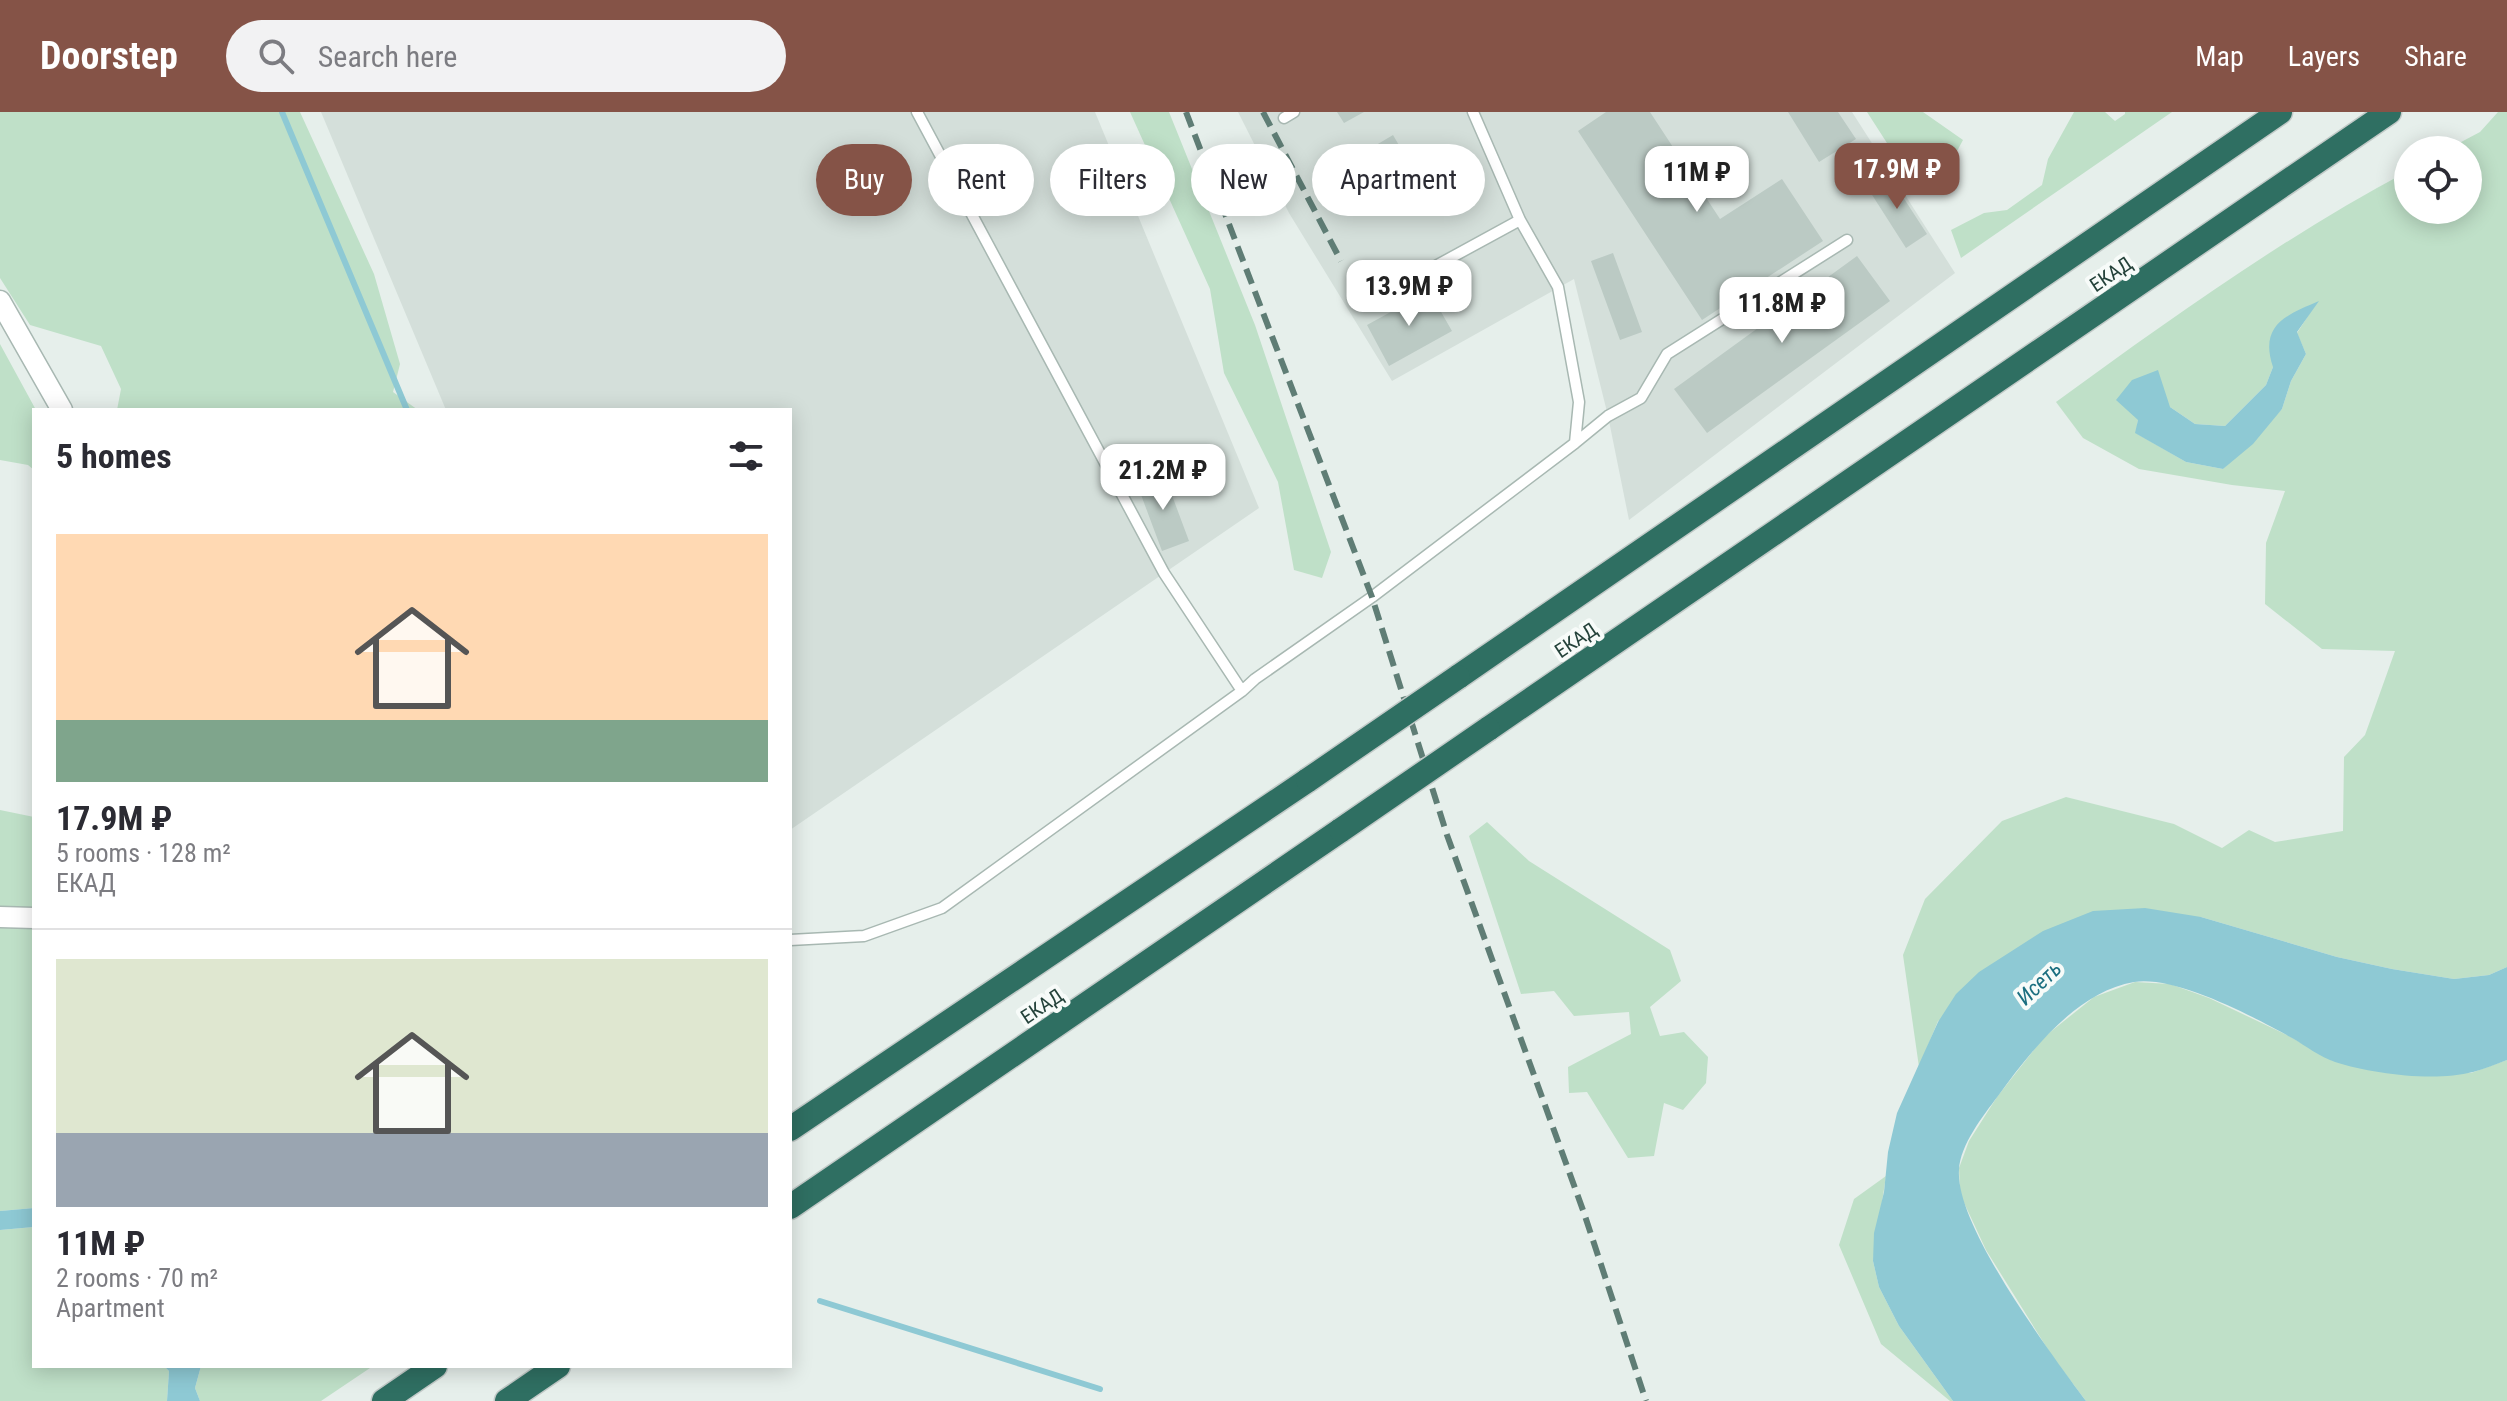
<!DOCTYPE html>
<meta charset="utf-8">
<style>
body{margin:0;font-family:"Roboto Condensed",sans-serif;background:#f2f2f3;color:#2b2b33;height:100vh;display:flex;flex-direction:column;font-size:30px;white-space:nowrap}
*{box-sizing:border-box;margin:0}
p{font-size:26px;color:#7c7c81}
.icon{flex:none;width:44px;height:44px;fill:none;stroke:currentColor;stroke-width:2;stroke-linecap:round;stroke-linejoin:round}
.map{position:relative;flex:1;overflow:hidden}
.details{position:absolute;left:32px;top:296px;width:760px;height:960px;display:flex;flex-direction:column;background:#fff;border-radius:0px;box-shadow:0 4px 20px #0003}
.details>*{flex:none}
.guide{position:absolute;left:816px;top:32px;width:760px;height:72px;display:flex;gap:16px}
.buttons{position:absolute;left:2394px;top:24px;display:grid;gap:16px}
.buttons a{display:grid;place-items:center;width:88px;height:88px;border-radius:50%;background:#fff;box-shadow:0 4px 20px #0003;font-size:40px}
.price{position:absolute;translate:-50% -68px;padding:0 18px;border-radius:16px;background:#fff;color:#222;font-size:26px;line-height:52px;filter:drop-shadow(0 2px 4px #0008)}
.price::after{content:'';position:absolute;left:50%;top:48px;width:24px;height:18px;margin-left:-12px;background:inherit;clip-path:polygon(0 0,100% 0,50% 100%)}
.price.current{background:#855347;color:#fff}
ul{padding:0;list-style:none}
li{display:grid;align-content:center;gap:16px;height:424px;padding:0 24px}
li+li{border-top:2px solid #e1e1e2}
li span{display:grid;place-items:center;height:248px;border-radius:0px;color:#555}
li>.icon{margin-inline-start:auto}
span .icon{width:144px;height:144px;fill:#fffc;stroke-width:1}
li b{font-size:34px}
h2{display:flex;justify-content:space-between;align-items:center;height:96px;padding:0 24px;font-size:34px}
.chip{padding:0 28px;border-radius:36px;background:#fff;box-shadow:0 4px 20px #0003;font-size:28px;line-height:72px}
.chip.current{background:#855347;color:#fff}
header{display:flex;align-items:center;gap:48px;box-sizing:border-box;height:112px;padding:0 40px;background:#855347;color:#fff}
header strong{font-size:38px}
nav{display:flex;gap:44px;margin-inline-start:auto;font-size:28px}
.search{width:560px;height:72px;background:#f2f2f3;display:flex;align-items:center;gap:20px;box-sizing:border-box;padding:0 28px;border-radius:44px;color:#7c7c81;font-size:30px}
.map>svg:first-child{display:block}
.built{fill:#d4dfda}
.green{fill:#bfe0c8;fill-rule:evenodd}
.water{fill:#8ec9d4}
.lines{fill:none;stroke-linecap:round;stroke-linejoin:round}
.stream{stroke:#8ec9d4;stroke-width:6}
.building{fill:#bbcac4}
.lane-casing{stroke:#a8b8b2;stroke-width:13}
.street-casing{stroke:#a8b8b2;stroke-width:23}
.highway-casing{stroke:#c2cac8;stroke-width:27}
.lane{stroke:#fff;stroke-width:10}
.street{stroke:#fff;stroke-width:20}
.highway{stroke:#2f6f62;stroke-width:24}
.rail{stroke:#5f7d75;stroke-width:6;stroke-dasharray:16 8;stroke-linecap:butt}
.highway-bridge-casing{stroke:#c2cac8;stroke-width:27;stroke-linecap:butt}
.highway-bridge{stroke:#2f6f62;stroke-width:24}
.labels{text-anchor:middle;dominant-baseline:central;stroke-width:8;stroke-linejoin:round;paint-order:stroke}
.street-label{font-size:20px;fill:#24423a;stroke:#f7fbf9}
.water-label{font-size:22px;font-style:italic;fill:#1c6f80;stroke:#f7fbf9}
</style>
<header>
<strong>Doorstep</strong>
<div class="search"><svg class="icon" aria-label="search" viewBox="0 0 24 24"><circle cx="10" cy="10" r="6"/><path d="M15 15l6 6"/></svg>Search here</div>
<nav><a>Map</a><a>Layers</a><a>Share</a></nav>
</header>
<div class="map">
<svg width="2507" height="1289" viewBox="0 0 2507 1289">
<rect width="100%" height="100%" fill="#e6efeb"/>
<path class="built" d="M321,0H1095L1259,396L790,718V298H446Z
M1238,0H1852L1955,161L1629,408L1608,304L1574,167L1392,269L1289,101Z"/>
<path class="green" d="M0,0H300L374,162L400,252L393,280L418,298H117L121,277L101,234L30,213L0,166Z
M1130,0H1169L1255,213L1331,440L1322,466L1294,458L1278,370L1224,261L1210,177Z
M1867,0H1923L1963,28L1949,54L1921,51L1896,45Z
M2074,0H2105L2115,9L2125,2V0H2172L1961,146L1951,118L1984,101L2007,98L2042,73L2048,47Z
M2498,0H2507V855L2489,863L2454,867L2392,857L2337,845L2201,805L1938,909L1919,955L1903,843L1925,787L2002,709L2066,685L2174,712L2222,736L2249,718L2275,730L2343,719L2344,645L2365,623L2395,539L2322,537L2265,492L2266,431L2285,379L2232,373L2139,357L2083,326L2056,290C2170,207 2284,125 2408,59V98H2468V38H2446L2480,20ZM2317,190L2297,221L2306,242L2291,269L2282,297L2223,357L2186,350L2136,321L2138,308L2170,295L2195,312L2225,314L2266,273L2273,255Z
M0,232L36,298H34V358L28,353L0,348Z
M0,698L34,705V1096L0,1099Z
M1487,710L1529,749L1670,838L1681,869L1650,895L1660,924L1684,920L1708,945L1706,971L1683,998L1664,991L1654,1044L1628,1046L1587,980L1569,981L1568,955L1631,922L1629,900L1574,904L1554,879L1521,882L1469,724Z
M2135,870L2170,872L2209,886L2289,924L2333,949L2471,961L2507,948V1289H2086L2052,1244L1986,1138L1960,1082L1959,1056L1969,1029L1997,985L2044,925L2094,885Z
M1886,1064L1873,1149L1879,1175L1899,1214L1953,1289H1950L1881,1232L1839,1133L1854,1087Z
M34,1115V1254H164L169,1259L167,1289H0V1118Z
M201,1254H373L321,1289H200L195,1276Z"/>
<path class="water" d="M2319,189L2297,220L2306,242L2291,269L2282,297L2253,332L2223,357L2186,350L2135,321L2138,308L2116,288L2132,268L2158,258L2170,295L2195,312L2225,314L2266,273L2273,255C2259,213 2286,203 2319,189Z
M2145,796L2201,805L2337,845L2392,857L2454,867L2489,863L2507,855V948C2496,952 2484,957 2473,960C2434,970 2373,962 2335,950C2320,945 2306,934 2292,926C2256,906 2176,863 2134,870C2076,880 2031,939 1998,984C1983,1004 1960,1033 1959,1058C1955,1114 2052,1243 2086,1289H1953L1899,1214L1879,1175L1873,1149L1874,1121L1884,1080L1888,1040L1897,1001L1938,910L1956,882L1979,860L2043,819L2093,799Z
M34,1096V1115L0,1118V1099Z
M164,1254H201L195,1276L200,1289H167L169,1259Z"/>
<g class="lines">
<path class="stream" d="M282,0L407,298
M820,1189L1100,1277"/>
</g>
<path class="building" d="M1337,0H1364L1344,11Z
M1606,0H1650L1720,107L1782,67L1823,129L1702,208L1578,19Z
M1788,0H1838L1856,27L1819,50Z
M1393,23L1417,64L1375,89L1351,48Z
M1888,62L1927,122L1906,136L1867,75Z
M1613,141L1642,220L1620,228L1591,149Z
M1857,144L1890,189L1707,321L1674,277Z
M1429,179L1452,219L1389,254L1367,213Z
M1164,362L1189,429L1162,439L1137,372Z"/>
<g class="lines">
<defs>
<path id="lane" d="M917,0L1164,461L1242,579
M1284,6L1294,0
M1410,168L1520,108
M1575,331L1608,304L1641,286L1667,242L1847,128
M790,828L864,824L942,796L1242,579L1255,567L1372,485L1575,331L1579,290L1558,175L1520,108L1473,0"/>
<path id="street" d="M0,189L62,298
M0,805L34,806"/>
<path id="highway" d="M1458,565L2280,0
M1488,617L2389,0
M790,1017L1308,668
M790,1095L1341,718
M384,1289L435,1254
M507,1289L558,1254"/>
</defs>
<use href="#lane" class="lane-casing"/>
<use href="#street" class="street-casing"/>
<use href="#highway" class="highway-casing"/>
<use href="#lane" class="lane"/>
<use href="#street" class="street"/>
<use href="#highway" class="highway"/>
<path class="rail" d="M1186,0L1372,485L1447,723L1584,1101L1646,1289
M1263,0L1341,149"/>
<defs>
<path id="highway-bridge" d="M1308,668L1458,565
M1341,718L1488,617"/>
</defs>
<use href="#highway-bridge" class="highway-bridge-casing"/>
<use href="#highway-bridge" class="highway-bridge"/>
</g>
<g class="labels">
<g class="street-label">
<text transform="translate(2111 162) rotate(-34)">ЕКАД</text>
<text transform="translate(1576 528) rotate(-34)">ЕКАД</text>
<text transform="translate(1042 894) rotate(-34)">ЕКАД</text>
</g>
<g class="water-label">
<text transform="translate(2039 871) rotate(-44)">Исеть</text>
</g>
</g>
</svg>
<div class="buttons">
<a><svg class="icon" aria-label="locate" viewBox="0 0 24 24"><circle cx="12" cy="12" r="6"/><path d="M12 2v4M12 18v4M2 12h4M18 12h4"/></svg></a>
</div>
<b class="price current" style="left:1897px;top:99px">17.9M ₽</b>
<b class="price" style="left:1697px;top:102px">11M ₽</b>
<b class="price" style="left:1409px;top:216px">13.9M ₽</b>
<b class="price" style="left:1782px;top:233px">11.8M ₽</b>
<b class="price" style="left:1163px;top:400px">21.2M ₽</b>
<div class="guide">
<a class="chip current">Buy</a>
<a class="chip">Rent</a>
<a class="chip">Filters</a>
<a class="chip">New</a>
<a class="chip">Apartment</a>
</div>
<section class="details">
<h2>5 homes<svg class="icon" aria-label="filters" viewBox="0 0 24 24"><path d="M4 7h16M4 17h16"/><circle cx="9" cy="7" r="2"/><circle cx="15" cy="17" r="2"/></svg></h2>
<ul>
<li><span style="background:linear-gradient(#ffd9b3 75%,#7fa58c 0)"><svg class="icon" aria-label="home" viewBox="0 0 24 24"><path d="M3 11l9-7 9 7M6 9v11h12V9"/></svg></span><div><b>17.9M ₽</b><p>5 rooms · 128 m²</p><p>ЕКАД</p></div></li>
<li><span style="background:linear-gradient(#dfe7d0 70%,#9aa5b1 0)"><svg class="icon" aria-label="home" viewBox="0 0 24 24"><path d="M3 11l9-7 9 7M6 9v11h12V9"/></svg></span><div><b>11M ₽</b><p>2 rooms · 70 m²</p><p>Apartment</p></div></li>
</ul>
</section>
</div>
